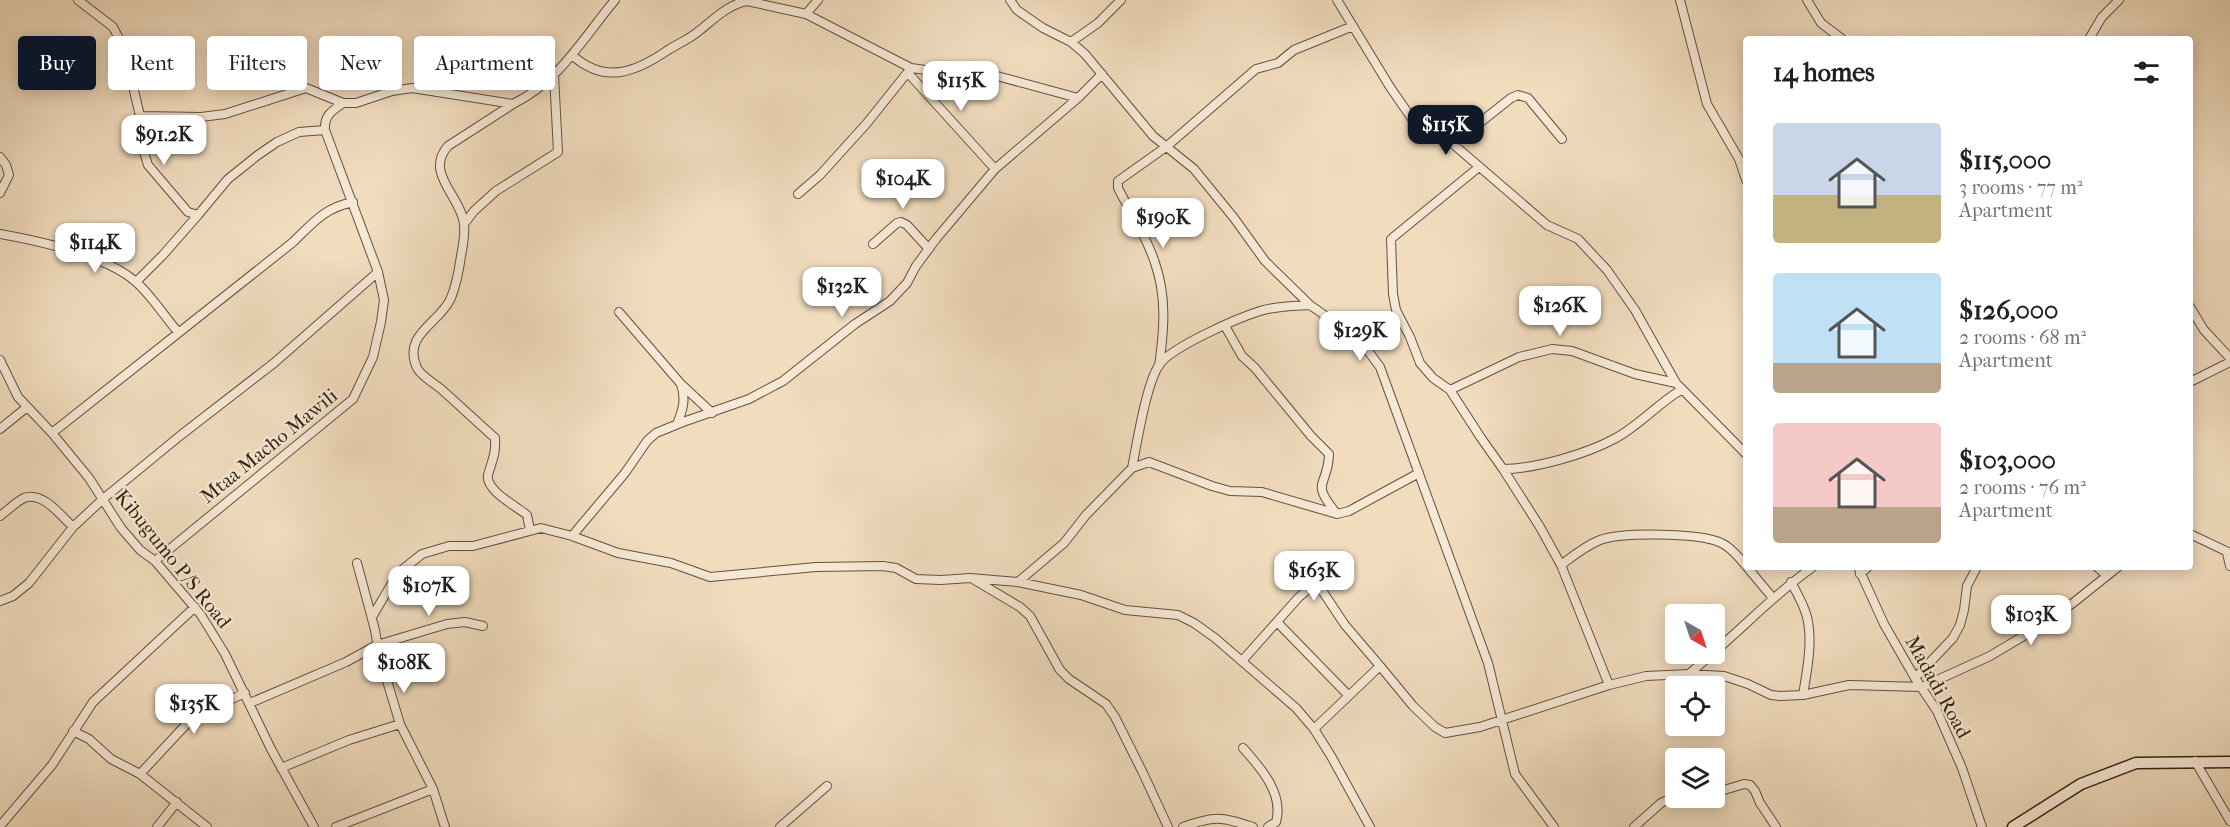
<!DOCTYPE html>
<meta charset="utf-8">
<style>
body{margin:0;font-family:"IM FELL French Canon",serif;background:#f2f2f2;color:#202124;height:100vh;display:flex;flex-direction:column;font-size:22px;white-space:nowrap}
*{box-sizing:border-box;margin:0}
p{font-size:20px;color:#757577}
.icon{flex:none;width:33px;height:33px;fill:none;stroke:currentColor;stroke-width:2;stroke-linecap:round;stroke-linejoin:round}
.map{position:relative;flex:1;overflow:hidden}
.sheet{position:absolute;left:1743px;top:36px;width:450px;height:534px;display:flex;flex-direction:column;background:#fff;border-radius:6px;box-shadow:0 3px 15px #0003}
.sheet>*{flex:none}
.top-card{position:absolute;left:18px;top:36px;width:570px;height:54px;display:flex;gap:12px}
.needle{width:39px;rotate:141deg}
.fabs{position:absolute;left:1665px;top:604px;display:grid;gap:12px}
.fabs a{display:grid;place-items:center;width:60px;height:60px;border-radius:6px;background:#fff;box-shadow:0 3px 15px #0003;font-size:30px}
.price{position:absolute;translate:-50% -51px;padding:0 14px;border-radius:12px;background:#fff;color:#222;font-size:20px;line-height:39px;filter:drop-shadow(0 2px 3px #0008)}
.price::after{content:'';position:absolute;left:50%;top:36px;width:18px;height:14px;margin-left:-9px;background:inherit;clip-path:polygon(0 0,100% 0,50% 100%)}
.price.on{background:#111827;color:#fff}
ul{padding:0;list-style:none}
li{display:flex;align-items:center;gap:18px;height:150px;padding:0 30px}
li span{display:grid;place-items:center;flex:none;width:168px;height:120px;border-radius:6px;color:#555}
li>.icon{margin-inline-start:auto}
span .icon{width:72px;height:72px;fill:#fffc;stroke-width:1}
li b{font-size:26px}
h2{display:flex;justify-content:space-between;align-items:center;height:72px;padding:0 30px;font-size:26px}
.tag{padding:0 21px;border-radius:6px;background:#fff;box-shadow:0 3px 15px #0003;font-size:21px;line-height:54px}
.tag.on{background:#111827;color:#fff}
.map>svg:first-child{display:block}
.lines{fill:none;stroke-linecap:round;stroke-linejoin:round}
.minor-casing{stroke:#62513d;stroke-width:10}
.secondary-casing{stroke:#332312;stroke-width:13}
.minor{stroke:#f6e8d5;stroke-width:8}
.secondary{stroke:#f6e8d5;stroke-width:10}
.labels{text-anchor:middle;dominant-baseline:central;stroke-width:4.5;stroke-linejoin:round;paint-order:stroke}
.street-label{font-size:20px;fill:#332312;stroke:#f6e8d5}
</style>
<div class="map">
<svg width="2230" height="827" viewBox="0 0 2230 827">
<rect width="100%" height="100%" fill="#f1dcbe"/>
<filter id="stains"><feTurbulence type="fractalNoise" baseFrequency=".00333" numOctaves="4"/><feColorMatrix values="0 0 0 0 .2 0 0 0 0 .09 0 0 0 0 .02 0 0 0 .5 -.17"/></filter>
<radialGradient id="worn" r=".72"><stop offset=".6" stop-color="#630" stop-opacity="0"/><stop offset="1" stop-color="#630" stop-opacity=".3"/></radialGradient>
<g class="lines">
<defs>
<path id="minor" d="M78,0L113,27L124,48L140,116L142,146L148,165L188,212L198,215L228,179L258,155L277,142L299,132L325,130
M1010,0L1017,10L1043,28L1071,42L1085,54L1153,136L1194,169L1234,218L1265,261L1310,305L1360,340L1380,367L1488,663L1515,774L1554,827
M1337,0L1390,87L1417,126L1453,144L1547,225L1578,239L1607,270L1635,310L1676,383L1746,454
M1680,0L1707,104L1739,159L1746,180
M1807,0L1821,23L1842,39
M806,14L818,0
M2089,39L2102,17L2119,0
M1071,42L1098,23L1121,0
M572,55C605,85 636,72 668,50C679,43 690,39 700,30C714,19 729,4 747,1L806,14L911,68L948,73L997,76L1078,98
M908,73L995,169
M513,104L448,146C424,173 461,196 464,224C465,233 463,246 461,256C459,270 456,287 450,300C438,324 402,335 417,368C421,376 434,383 441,389C459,405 477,422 495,438C496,455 492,460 488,475C485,490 516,506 527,515L530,530
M140,116L201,117L225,114L306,88L343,103H356L392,91L412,88L513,104C560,81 583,38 615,0
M1453,144L1511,98L1518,95L1528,98L1562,139
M0,157L6,165L9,175L0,193
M1479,167L1391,239L1393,294L1396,310L1410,337L1420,363L1433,378L1450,390L1481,438L1503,469C1535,469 1586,454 1614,439C1639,426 1657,404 1681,390
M798,194L820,175L867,123L911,68
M464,224L474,211L496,191L558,152L554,75
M0,234C39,241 107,256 136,282C151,295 165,317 178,332
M873,244L897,223L901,222L907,225L929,249
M136,282L163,255L198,215
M2190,307L2204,330L2230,358
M619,312L681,384C686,399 683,410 677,424
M1225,326L1242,356L1255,368L1311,436L1329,454C1328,488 1309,480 1337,514
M0,360L18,397L52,433L89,478L121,528L140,550L155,561L201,615L225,654L271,749L314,827
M1159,366C1164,331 1167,297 1155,263C1147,237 1130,212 1118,188V181L1166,147L1256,69L1278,63L1294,50L1353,26
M2190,382L2230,362
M682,385L712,413
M1450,390L1519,357L1552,349L1572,351L1635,374L1676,383
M0,429L26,408
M52,433L292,243C313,223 324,208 353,202
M1132,468C1137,443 1146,385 1159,365C1171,347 1238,318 1260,311C1276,306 1294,306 1310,305
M1503,469L1540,527L1561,565L1609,685
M0,516C7,511 16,502 24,498C43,491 61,516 73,527
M2190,534L2230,553
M572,536L625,473L647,441L656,433L683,422L749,399L783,381L855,324L890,301L907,283L916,266L936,239L995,169L1078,98L1102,74
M2227,553L2230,566
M155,561L353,399L373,357L381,322L384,300L378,272L325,130C324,115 332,111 343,103
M357,563L375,630L379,654L400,724L433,789L445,827
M1561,565C1573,556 1585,546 1600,540C1622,532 1697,533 1719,542C1730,546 1739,557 1746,566
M1747,567L1772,597
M1858,567L1884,624L1915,678L1937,711L1962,768L1982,827
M2097,567L2106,575
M1860,574L1868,567
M973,579L1020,607L1030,616L1060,670L1069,679L1106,704L1115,717L1143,773L1168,827
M1018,582L1064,543L1086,515L1132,468L1149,462L1212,486L1230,491L1262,492L1337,514L1349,511L1419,473
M1791,582C1797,593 1804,605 1807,617C1813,642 1807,670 1803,695
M0,601L13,596L29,583L73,527L103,499L181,435L274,363L378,272
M372,617L398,573L422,554L449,546H473L541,528L572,536L618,553L671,563L710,577L816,567L883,566L896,568L916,579L941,580L970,578L1018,582L1081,595L1125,610L1178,615L1194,623L1215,638L1296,708L1314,729L1331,756L1370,827
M1277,622L1348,695
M1714,652C1748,623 1777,592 1813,567
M1242,661L1299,597L1310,588H1316L1323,592L1345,625L1380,666
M1689,674L1712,654
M1915,678L1953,638L1960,625L1964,610L1967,586L1977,567
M250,703L346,662L377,645L447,624L465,622L483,626
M1314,729L1380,666L1413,706L1435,727L1445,733L1480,727L1609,685L1646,676L1689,674L1724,676L1748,684L1771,695L1780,696L1803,695L1849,685L1922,687L1990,656L2032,631L2073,603L2118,567
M73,731L89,739L111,759L140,774L207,827
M1243,748C1261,768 1284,794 1276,822L1268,827
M2195,761L2230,821
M281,768L349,740L400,724
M140,774L194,716L245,693
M1714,793L1744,784L1750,785L1755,791L1760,803L1776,827
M0,826L52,765L93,702L195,607
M157,827L177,802
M336,827L433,789
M780,827L827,786
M1183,827C1216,815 1221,817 1253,827
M1634,827L1661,803L1676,796"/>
<path id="secondary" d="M2013,827L2081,784L2136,763L2230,762"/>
</defs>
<use href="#minor" class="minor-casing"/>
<use href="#secondary" class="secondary-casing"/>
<use href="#minor" class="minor"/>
<use href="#secondary" class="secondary"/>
</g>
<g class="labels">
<g class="street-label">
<text transform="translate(269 446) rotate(-39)">Mtaa Macho Mawili</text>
<text transform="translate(173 559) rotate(51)">Kibugumo P/S Road</text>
<text transform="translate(1938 687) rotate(61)">Madadi Road</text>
</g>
</g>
<rect width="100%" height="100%" filter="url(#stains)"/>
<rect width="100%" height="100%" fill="url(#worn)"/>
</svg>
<div class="fabs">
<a><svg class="needle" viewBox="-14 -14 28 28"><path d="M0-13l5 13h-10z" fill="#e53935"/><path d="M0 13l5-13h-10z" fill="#757577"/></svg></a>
<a><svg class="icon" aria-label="locate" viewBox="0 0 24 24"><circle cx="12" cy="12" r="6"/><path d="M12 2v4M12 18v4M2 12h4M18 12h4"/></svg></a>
<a><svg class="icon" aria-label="layers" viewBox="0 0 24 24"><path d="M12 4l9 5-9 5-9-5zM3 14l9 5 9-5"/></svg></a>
</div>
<b class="price" style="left:961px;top:112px">$115K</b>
<b class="price on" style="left:1446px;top:156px">$115K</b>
<b class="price" style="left:164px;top:166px">$91.2K</b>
<b class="price" style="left:903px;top:210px">$104K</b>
<b class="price" style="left:1163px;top:249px">$190K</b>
<b class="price" style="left:95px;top:274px">$114K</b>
<b class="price" style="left:842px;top:318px">$132K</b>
<b class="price" style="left:1560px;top:337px">$126K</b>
<b class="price" style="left:1360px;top:362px">$129K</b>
<b class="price" style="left:1314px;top:602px">$163K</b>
<b class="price" style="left:429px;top:617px">$107K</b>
<b class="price" style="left:2031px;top:646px">$103K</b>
<b class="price" style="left:404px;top:694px">$108K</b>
<b class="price" style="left:194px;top:735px">$135K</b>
<div class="top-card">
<a class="tag on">Buy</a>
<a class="tag">Rent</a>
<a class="tag">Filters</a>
<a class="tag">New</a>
<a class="tag">Apartment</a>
</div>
<section class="sheet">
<h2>14 homes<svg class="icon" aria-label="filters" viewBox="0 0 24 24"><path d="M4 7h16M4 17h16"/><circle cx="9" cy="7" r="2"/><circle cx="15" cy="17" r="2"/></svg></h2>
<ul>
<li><span style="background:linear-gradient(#c9d6e8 60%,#c2b280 0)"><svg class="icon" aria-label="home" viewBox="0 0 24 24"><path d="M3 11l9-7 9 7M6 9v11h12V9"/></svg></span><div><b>$115,000</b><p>3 rooms · 77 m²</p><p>Apartment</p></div></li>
<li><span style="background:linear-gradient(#bfe0f5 75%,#b9a48a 0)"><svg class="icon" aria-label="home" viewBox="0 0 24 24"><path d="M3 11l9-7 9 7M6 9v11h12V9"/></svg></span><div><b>$126,000</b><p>2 rooms · 68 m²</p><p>Apartment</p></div></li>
<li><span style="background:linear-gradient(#f6c9c9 70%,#b9a48a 0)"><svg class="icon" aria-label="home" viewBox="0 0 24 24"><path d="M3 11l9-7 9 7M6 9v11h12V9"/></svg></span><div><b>$103,000</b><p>2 rooms · 76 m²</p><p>Apartment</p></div></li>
</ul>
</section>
</div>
